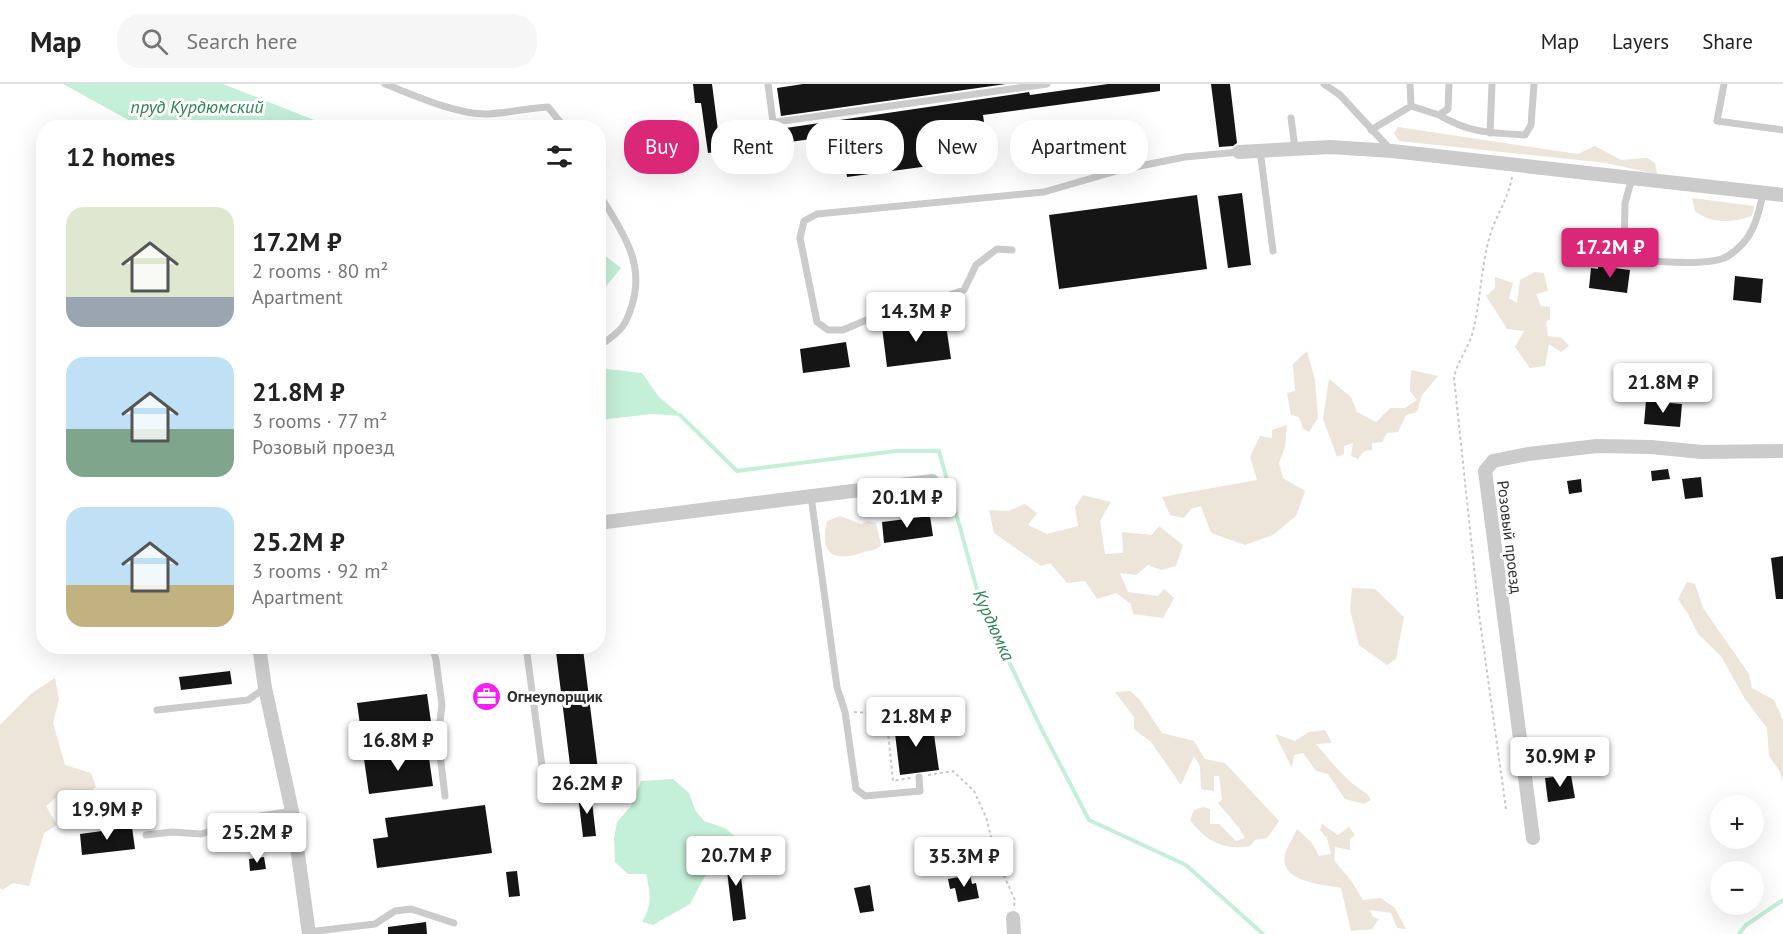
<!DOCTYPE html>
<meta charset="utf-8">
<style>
body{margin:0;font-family:"PT Sans",sans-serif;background:#f6f6f6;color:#222;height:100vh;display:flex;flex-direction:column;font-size:22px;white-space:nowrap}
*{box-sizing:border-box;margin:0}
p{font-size:20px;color:#767676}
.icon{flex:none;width:33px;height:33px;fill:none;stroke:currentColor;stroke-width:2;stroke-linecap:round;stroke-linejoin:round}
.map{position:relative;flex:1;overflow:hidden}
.drawer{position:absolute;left:36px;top:36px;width:570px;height:534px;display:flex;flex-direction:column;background:#fff;border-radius:24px;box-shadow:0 6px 24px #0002}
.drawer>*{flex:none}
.top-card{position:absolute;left:624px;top:36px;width:570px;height:54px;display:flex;gap:12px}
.controls{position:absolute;left:1710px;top:711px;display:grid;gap:12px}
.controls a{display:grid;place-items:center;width:54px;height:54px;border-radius:50%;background:#fff;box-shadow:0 6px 24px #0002;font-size:30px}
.price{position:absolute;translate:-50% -51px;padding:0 14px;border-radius:6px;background:#fff;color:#222;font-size:20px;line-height:39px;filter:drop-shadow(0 2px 3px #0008)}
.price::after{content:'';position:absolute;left:50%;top:36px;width:18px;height:14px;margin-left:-9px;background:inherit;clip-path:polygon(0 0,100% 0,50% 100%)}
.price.active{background:#db2777;color:#fff}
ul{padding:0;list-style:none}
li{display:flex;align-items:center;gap:18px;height:150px;padding:0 30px}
li span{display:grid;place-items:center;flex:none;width:168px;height:120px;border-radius:18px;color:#555}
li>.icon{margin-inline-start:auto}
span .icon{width:72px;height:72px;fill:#fffc;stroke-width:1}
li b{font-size:26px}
h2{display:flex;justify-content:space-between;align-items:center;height:72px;padding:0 30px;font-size:26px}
.tag{padding:0 21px;border-radius:24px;background:#fff;box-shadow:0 6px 24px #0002;font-size:21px;line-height:54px}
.tag.active{background:#db2777;color:#fff}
header{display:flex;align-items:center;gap:36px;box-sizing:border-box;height:84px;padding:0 30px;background:#fff;border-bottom:2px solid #e0e0e0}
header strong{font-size:28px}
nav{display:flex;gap:33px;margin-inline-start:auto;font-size:21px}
.search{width:420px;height:54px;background:#f6f6f6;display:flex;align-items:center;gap:15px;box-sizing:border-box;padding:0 21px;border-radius:24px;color:#767676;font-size:22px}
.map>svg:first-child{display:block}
.green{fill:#ede4da}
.water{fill:#c4efd8}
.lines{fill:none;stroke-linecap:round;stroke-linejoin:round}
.stream{stroke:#c4efd8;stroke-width:4}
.building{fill:#151515}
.path{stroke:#c8c8c8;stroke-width:2;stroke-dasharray:3 3;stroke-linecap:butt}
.lane{stroke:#cbcbcb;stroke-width:7}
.street{stroke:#cbcbcb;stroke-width:14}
.labels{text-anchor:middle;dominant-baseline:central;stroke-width:6;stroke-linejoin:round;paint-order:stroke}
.street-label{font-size:16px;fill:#2e2e2e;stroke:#fff}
.poi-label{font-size:16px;font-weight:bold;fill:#2e2e2e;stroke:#fff;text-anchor:start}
.water-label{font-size:18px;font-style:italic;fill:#2f8458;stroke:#fff}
</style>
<header>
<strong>Map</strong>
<div class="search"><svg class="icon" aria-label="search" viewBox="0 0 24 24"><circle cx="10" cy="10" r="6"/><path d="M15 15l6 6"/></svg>Search here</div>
<nav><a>Map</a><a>Layers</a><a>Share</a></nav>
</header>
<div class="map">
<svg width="1783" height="850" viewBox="0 0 1783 850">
<rect width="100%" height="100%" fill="#fff"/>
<path class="green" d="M1398,43L1578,70L1595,62L1621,76L1647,74L1655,79L1657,90L1606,79L1399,57L1394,49Z
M1692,114L1754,122L1752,132C1732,139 1711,140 1695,127Z
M1535,188L1544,189L1548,207L1536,210L1541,222L1550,223V235L1546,238L1548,252L1562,254L1569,262L1561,268L1549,260L1545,282L1530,284L1515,263L1524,247L1507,245L1486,212L1495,204V193L1513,199L1509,214L1517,219L1520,196Z
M1307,267L1315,296L1318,334L1309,348L1303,345L1299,333L1291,331L1287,309L1295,307L1293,280Z
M1411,286L1438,292L1422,311L1417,328L1406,331L1398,348L1387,349L1382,358L1372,359V366L1364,367L1358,375L1351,372L1353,359L1344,362V370L1337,373L1323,335L1329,295L1351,313L1357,328L1376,338L1390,324H1405L1417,316L1410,307Z
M1287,341L1285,363L1279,379L1283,394L1305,407L1296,432L1273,451L1245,461L1211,449L1201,422L1191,425L1184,434L1170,431L1162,413L1257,396L1250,373L1260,352L1272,354V346Z
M1083,411L1111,418L1100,437L1105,470L1123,469L1122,448L1152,451L1159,442L1183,461L1176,482L1161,486L1148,481L1136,491L1120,489L1128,508L1158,512L1164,505L1174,514L1163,534L1133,530L1131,520L1116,509L1097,515L1085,497L1067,499L1050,479L1041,482L994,449L989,426L1008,427L1025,420L1037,429L1028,441L1047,450L1078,442L1075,423Z
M840,432L861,440L868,437L876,439L881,461C876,467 871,466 864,468C834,479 819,471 827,437Z
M1687,498L1695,500L1703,524L1749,590L1752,604L1774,616L1783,636V698L1780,688L1769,672L1767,644L1745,615L1721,572L1698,550L1688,530L1678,515Z
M1352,504L1375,505L1404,533L1396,575L1387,581L1359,561L1350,526Z
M55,594L59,615L53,639L65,681L91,689L96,703L76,718L58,712L46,722L57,741L44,749L29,802L13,799L2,806L0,804V641L32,609Z
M1130,607L1140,616L1162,649L1194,657L1205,675L1225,679L1279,737L1267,754L1255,756L1250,762C1225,767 1205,757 1190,736L1194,726L1203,723L1210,725V740H1219L1236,757L1245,754L1239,744L1218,719L1222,716L1219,692H1214V707L1201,705L1200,682L1194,672L1181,701L1151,658L1134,645V633L1115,608Z
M1325,646L1332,659L1316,660C1328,674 1339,688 1353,700C1360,706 1366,707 1371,716L1364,720L1345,715L1328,690L1316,687L1303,669L1294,671L1292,684L1275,650L1295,657L1309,648Z
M1322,740L1338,751L1349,743L1355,751L1350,755V766L1335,763L1334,776L1352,798L1363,816L1381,814L1395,824L1406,845L1397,844L1391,829L1370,826L1373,833L1379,835L1372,845L1351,847L1341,804C1321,800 1275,798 1286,767C1289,759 1294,752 1297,745L1312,759L1319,772L1331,770L1327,754L1320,746Z"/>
<path class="water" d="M63,0H223L332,43H141Z
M599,167L621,184L599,211Z
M598,276L599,284L642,289L659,313L682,332L652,330L599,336Z
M673,695L689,709L695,726L704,737L725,744L737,754L706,790L690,820L653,841L642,838C653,821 650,808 646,790H628L615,778L614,754L617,738L631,722L641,697Z"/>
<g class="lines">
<path class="stream" d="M680,331L737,387L896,367H939L981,520L1041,644L1089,736L1186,781L1263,850
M1739,850L1746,841L1783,816"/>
</g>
<path class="building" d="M693,0H712L719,54L1029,8L1030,11L1108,0H1160V7L983,31L989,74L847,93L841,51L708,69L701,19H695Z
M803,0H1006L781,32L777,4Z
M1211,0H1230L1237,59L1233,62L1219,63Z
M1242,109L1251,181L1228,184L1218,112Z
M1197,111L1207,185L1059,205L1049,131Z
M1598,182L1630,186L1627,209L1589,204L1591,184L1598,185Z
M1735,192L1763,195L1761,219L1733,216Z
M945,234L951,275L887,283L882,243Z
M846,258L850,283L803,289L800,265Z
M1646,317L1682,320L1680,343L1644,340Z
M1668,385L1670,395L1652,397L1651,387Z
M1701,393L1703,413L1685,415L1682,395Z
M1581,395L1582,408L1569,410L1567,397Z
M930,432L933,452L884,459L882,438Z
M1783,472V515H1776L1771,474Z
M583,565L598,686L571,689L556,568Z
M230,587L232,600L181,606L179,593Z
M427,610L431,638L361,648L357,619Z
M932,636L939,686L900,691L894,641Z
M428,667L433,702L369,710L364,675Z
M1571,691L1575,714L1548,718L1545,694Z
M591,709L596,752L583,753L578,711Z
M485,721L492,769L377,784L373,755L388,753L385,734Z
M132,743L135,765L82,771L80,750Z
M738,768L746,835L733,837L725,770Z
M264,773L266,785L250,787L249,775Z
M517,787L520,812L509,813L506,788Z
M970,791L972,800L976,799L979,814L958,818L955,804L950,805L948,795Z
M870,801L874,827L860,829L854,804Z
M426,838L427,850H388V843Z"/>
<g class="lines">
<path class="path" d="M854,628L886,630L893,697L911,694
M928,691L953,687L974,707L986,733L997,776L1015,816L1014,822
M1506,725L1479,530L1454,294C1457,277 1469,264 1473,247C1481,215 1481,180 1491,148C1498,128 1508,115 1512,93"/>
<path class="lane" d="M385,0C414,11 457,31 488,30C508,29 527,24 548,23L565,44
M768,0L773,38
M1324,0L1340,11L1390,65
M1449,0L1448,25L1439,31C1469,49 1491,49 1525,51L1531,41L1534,0
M1724,0L1717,37L1783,46
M1411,22L1439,31
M1291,34L1295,64
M726,45L1047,0
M1371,46L1411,22L1410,0
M1490,49L1492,0
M1260,66L1273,167
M598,108C620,145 646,177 632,221C626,241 622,246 605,258
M1012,166L997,165L976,181L964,206L938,215L899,222L843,246H828L817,238L800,154L804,137L817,130L1044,108L1120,86L1185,73L1239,68
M1595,170C1620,175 1708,185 1728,172C1752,157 1758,135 1763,109
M1624,175L1625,119L1632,94
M811,412L837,603L845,628L856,705L865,712L920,707L919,693
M432,562L436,576L442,621L438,654L445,712
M526,562L546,712
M434,567L467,562
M157,626L248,616L265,604
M146,751L172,748L201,750L260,732L292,727
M308,848L375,840L395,827L411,825L454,839"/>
<path class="street" d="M1239,68L1330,63L1392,67L1783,111
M598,439L932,397
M259,562L265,604L292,727L309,850
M1533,754L1485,387L1493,377L1528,370L1597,362L1651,363L1702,368L1783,367
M1013,834L1014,850"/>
</g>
<defs>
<symbol id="office-disc" viewBox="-11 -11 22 22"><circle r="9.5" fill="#f61ef3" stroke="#fff"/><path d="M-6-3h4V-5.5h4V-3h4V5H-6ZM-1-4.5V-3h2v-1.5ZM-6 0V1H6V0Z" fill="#fff"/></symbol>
</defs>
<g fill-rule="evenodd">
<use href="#office-disc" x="470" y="596" width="33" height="33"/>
</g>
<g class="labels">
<g class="street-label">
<text transform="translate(1510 453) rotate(83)">Розовый проезд</text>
</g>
<g class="poi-label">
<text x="507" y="612">Огнеупорщик</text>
</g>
<g class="water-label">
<text x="197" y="22">пруд Курдюмский</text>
<text transform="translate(994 541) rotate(66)">Курдюмка</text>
</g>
</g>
</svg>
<div class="controls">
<a>+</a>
<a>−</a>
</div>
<b class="price active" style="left:1610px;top:195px">17.2M ₽</b>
<b class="price" style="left:916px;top:259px">14.3M ₽</b>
<b class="price" style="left:1663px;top:330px">21.8M ₽</b>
<b class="price" style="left:907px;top:445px">20.1M ₽</b>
<b class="price" style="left:916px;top:664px">21.8M ₽</b>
<b class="price" style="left:398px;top:688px">16.8M ₽</b>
<b class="price" style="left:1560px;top:704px">30.9M ₽</b>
<b class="price" style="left:587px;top:731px">26.2M ₽</b>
<b class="price" style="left:107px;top:757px">19.9M ₽</b>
<b class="price" style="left:257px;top:780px">25.2M ₽</b>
<b class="price" style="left:736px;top:803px">20.7M ₽</b>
<b class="price" style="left:964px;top:804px">35.3M ₽</b>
<div class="top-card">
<a class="tag active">Buy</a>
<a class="tag">Rent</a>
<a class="tag">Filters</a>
<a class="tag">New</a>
<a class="tag">Apartment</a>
</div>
<section class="drawer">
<h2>12 homes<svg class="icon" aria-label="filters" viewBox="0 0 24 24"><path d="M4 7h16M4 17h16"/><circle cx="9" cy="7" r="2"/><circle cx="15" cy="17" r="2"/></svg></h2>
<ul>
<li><span style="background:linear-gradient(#dfe7d0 75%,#9aa5b1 0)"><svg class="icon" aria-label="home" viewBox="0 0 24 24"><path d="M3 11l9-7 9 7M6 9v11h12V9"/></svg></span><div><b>17.2M ₽</b><p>2 rooms · 80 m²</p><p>Apartment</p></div></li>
<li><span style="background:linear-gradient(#bfe0f5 60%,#7fa58c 0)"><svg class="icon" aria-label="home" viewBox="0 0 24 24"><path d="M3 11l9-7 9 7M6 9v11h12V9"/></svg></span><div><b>21.8M ₽</b><p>3 rooms · 77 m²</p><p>Розовый проезд</p></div></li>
<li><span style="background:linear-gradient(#bfe0f5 65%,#c2b280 0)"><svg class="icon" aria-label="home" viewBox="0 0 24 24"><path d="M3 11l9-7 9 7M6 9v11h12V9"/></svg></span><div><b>25.2M ₽</b><p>3 rooms · 92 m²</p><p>Apartment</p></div></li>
</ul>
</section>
</div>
